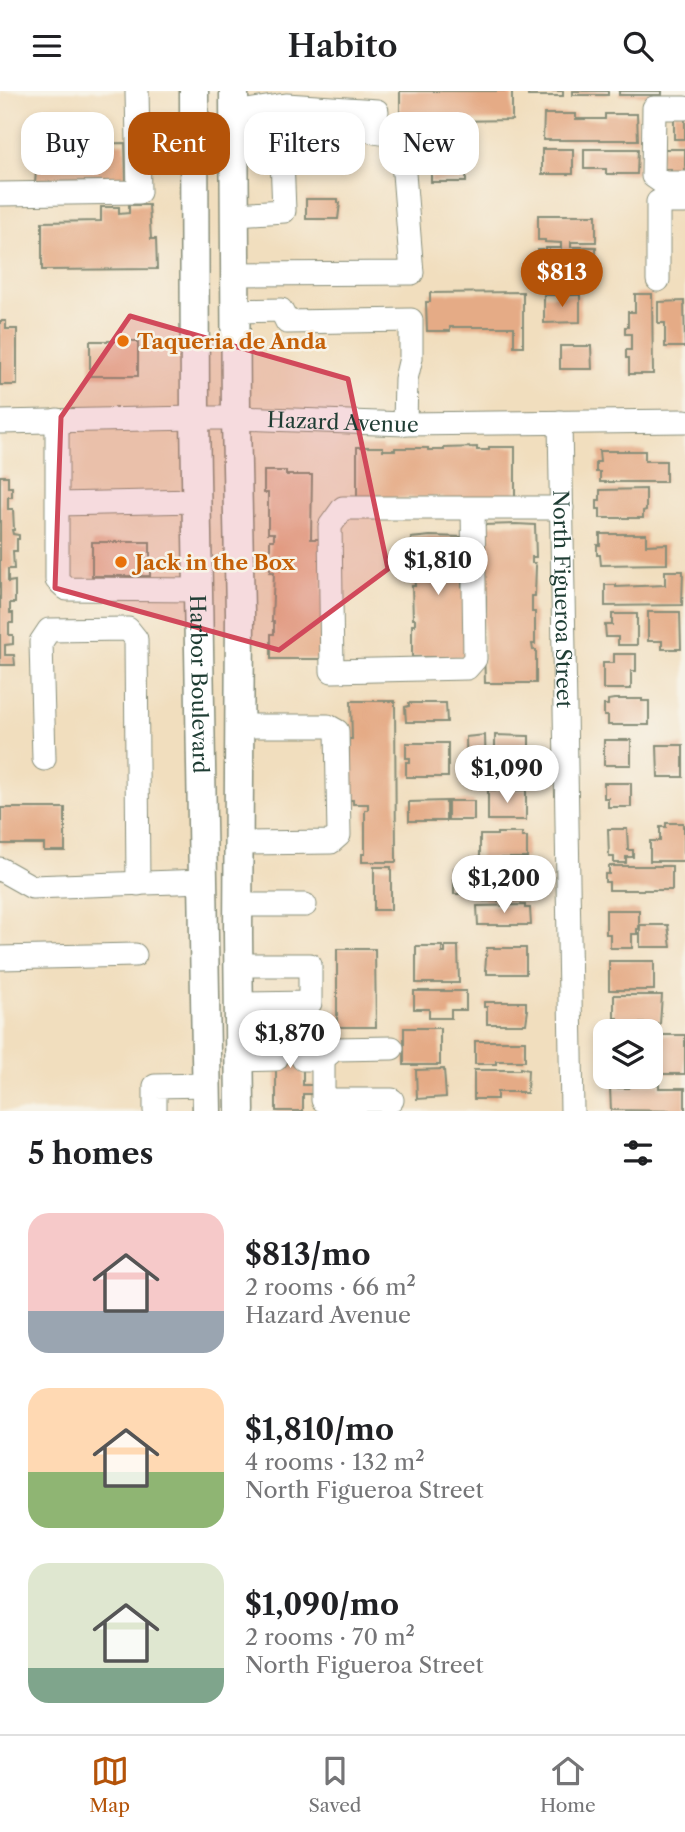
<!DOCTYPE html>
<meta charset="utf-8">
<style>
body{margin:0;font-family:"Libre Caslon Text",serif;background:#f2f2f2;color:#202124;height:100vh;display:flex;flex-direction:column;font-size:26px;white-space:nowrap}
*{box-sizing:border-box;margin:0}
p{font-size:23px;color:#757577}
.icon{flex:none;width:38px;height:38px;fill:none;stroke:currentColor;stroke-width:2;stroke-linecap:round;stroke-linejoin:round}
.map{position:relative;height:1020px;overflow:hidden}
.side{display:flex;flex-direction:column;background:#fff;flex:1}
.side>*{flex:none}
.banner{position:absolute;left:21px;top:21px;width:644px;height:63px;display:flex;gap:14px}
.buttons{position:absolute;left:593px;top:928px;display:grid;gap:14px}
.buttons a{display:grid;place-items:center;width:70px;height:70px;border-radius:14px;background:#fff;box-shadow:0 4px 10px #0003;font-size:35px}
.price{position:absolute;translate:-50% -60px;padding:0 16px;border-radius:24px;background:#fff;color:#222;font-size:23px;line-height:46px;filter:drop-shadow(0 2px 4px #0008)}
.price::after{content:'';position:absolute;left:50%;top:42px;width:21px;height:16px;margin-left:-10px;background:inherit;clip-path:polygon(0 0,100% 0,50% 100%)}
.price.active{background:#b45309;color:#fff}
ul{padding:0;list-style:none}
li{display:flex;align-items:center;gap:21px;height:175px;padding:0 28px}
li span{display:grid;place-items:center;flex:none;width:196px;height:140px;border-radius:21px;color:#555}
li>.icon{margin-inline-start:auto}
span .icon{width:84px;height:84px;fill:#fffc;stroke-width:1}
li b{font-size:30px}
h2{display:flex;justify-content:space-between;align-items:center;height:84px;padding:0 28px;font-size:30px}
.pill{padding:0 24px;border-radius:21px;background:#fff;box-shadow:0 4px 10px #0003;font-size:24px;line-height:63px}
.pill.active{background:#b45309;color:#fff}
header{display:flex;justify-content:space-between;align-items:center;height:91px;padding:0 28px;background:#fff;font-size:32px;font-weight:600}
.dock{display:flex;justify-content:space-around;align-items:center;height:98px;border-top:2px solid #e0e0e0;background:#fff;font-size:19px;color:#757577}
.dock a{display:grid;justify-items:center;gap:4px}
.dock .active{color:#b45309}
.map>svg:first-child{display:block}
.building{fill:#e5ab86}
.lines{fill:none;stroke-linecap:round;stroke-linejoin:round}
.minor-casing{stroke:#888e79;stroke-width:25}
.major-casing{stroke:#888e79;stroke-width:31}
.minor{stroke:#fff;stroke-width:23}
.major{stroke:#fff;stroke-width:28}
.marked{fill:#d1495b;fill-opacity:0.2;stroke:#d1495b;stroke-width:5;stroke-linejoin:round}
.food-dot{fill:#e8710a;stroke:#f7f3e8;stroke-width:2.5}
.labels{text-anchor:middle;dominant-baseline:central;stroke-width:5;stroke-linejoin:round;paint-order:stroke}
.food-label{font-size:21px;font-weight:bold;fill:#c56008;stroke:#f7f3e8;text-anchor:start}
.street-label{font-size:21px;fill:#1f3d34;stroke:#f7f3e8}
</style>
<header><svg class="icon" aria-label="menu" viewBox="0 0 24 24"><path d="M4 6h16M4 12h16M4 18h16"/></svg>Habito<svg class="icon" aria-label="search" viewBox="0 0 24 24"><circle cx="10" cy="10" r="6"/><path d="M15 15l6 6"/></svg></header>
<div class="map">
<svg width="685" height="1020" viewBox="0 0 685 1020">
<rect width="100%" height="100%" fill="#f7f3e8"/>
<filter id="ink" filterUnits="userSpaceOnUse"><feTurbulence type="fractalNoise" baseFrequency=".0143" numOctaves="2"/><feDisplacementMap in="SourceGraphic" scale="14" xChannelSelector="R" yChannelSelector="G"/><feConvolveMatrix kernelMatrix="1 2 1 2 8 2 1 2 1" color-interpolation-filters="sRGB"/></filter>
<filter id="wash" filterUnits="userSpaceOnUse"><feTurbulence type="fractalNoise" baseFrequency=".00686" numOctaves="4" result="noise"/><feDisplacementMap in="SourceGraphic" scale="28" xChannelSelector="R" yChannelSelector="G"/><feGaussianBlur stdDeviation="1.57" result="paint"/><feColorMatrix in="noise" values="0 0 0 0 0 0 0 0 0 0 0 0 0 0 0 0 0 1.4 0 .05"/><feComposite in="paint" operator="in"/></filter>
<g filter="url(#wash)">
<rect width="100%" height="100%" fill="#f1debe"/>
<g id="blocks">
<path class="building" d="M400,0H512V29L400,31Z
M528,0H563V5H528Z
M573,0H608V4H573Z
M619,0H662V4H619Z
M674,22H685V48H674Z
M544,23H576V28H605V23H637L638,49H543Z
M125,52L126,93H35L37,66L35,53H76V54H84V53Z
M431,56H466V91H431Z
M542,58H573V83H542Z
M584,58H638L637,83H606V78H584Z
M660,58H685V82H671V78H660Z
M306,108H338V112H340L338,128H306Z
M129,114H149L151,148H156L157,178L42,179V131L101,130V116H119V123L129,122Z
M538,124H596V151H571V156H596V184H538V159H546V157H561V152L545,151V149H538Z
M523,201V255H514V236H450V240H427L426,211H430V202Z
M635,203H652L653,283H629V267H626V259H631V243H625V236H628V221H635Z
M544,204H580V231L544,232Z
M684,210L685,256H665V232H658V211Z
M0,230H6V238H17V294H0Z
M90,250H138V285H90Z
M560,255H591L592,278H560Z
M357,356H383V359H395V357H428V359H444V357L477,356V359H489V356H515V407L444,408V406L357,408Z
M599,360H645V370H666V391H600V381H596V371H600Z
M264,380H286V384H312L311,448H322L323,568H271V543H274V530H272L274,481H270V449H274V442H268V402H264Z
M0,385H8V396H12V406H8V418H13L14,439H12L13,443L19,444V448H17V460H13L14,478H8V491L15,490V512H10V522H13V532H9V544H13V553L5,554V564H14L15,574H0Z
M646,398V419L643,420V427H600V418H597V409H600V399Z
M516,433L535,434L536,466H532V472H535L536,475L535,505H532V521H535V553H532L533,559H536V592H485L483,521H486V505H483V434Z
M600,443H646V454L667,453V473L601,474L600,464H597V454H600Z
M430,445L463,446L465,488H462V495H464V566H412V534H415V528H413L412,495H415L414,478H412L411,447Z
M92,451H150V485H92Z
M665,480H683L682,514L605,515V494H616V496L665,494Z
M648,521H680L681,558H662V550H648Z
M612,523H637V554H618V546H606L605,534H612Z
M614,563H636V580H631V598H603V572H614Z
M614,608H642V610H649V634H608V625H604V614H608V609Z
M351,610H395L396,771H362V763H365V719H368V713H353V709H349V648H352Z
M409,612H446L447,631H406L405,616L409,615Z
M485,644L486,686L467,687L466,646Z
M495,644L529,645V686H495Z
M604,649H631V674H604Z
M406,652H448V686H406V671H410V667H406Z
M657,654H683V686H658Z
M604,692H631V716H608V707H604Z
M488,699H526V729H488Z
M446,710V730H409V711Z
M448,710H474V729H448Z
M1,717H65V760H44V753H1Z
M666,732H683V736H684V770H650V750H660V736H666Z
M608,738H627L628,759H633V766H626V772H614V766H609Z
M497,742H522V746H527V767H480V744H497Z
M609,775H672V799H609V791H605V783H609Z
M374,776H391V819H374Z
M454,777H510V780H519V789H527V810H484V803H454Z
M525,814V817H530L531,834H478L477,815Z
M606,819H639V838H637V843H632V857H610V843H606Z
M640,834H668L671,856H640Z
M416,855H442V862H445V855H458L459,892H416Z
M487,857H526V883H487V879H485Z
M337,858H375L376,936H337Z
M609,870H654V899H609Z
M414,900H466V919H451V927H429V918H414Z
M614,904H662L660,933L618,932V927H614Z
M484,911H526V919H528L526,933H487V916H484Z
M276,936H303V994H313V1003H303V1020H276Z
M404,937H440V974H404Z
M662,944H685V983H651V962H662V959H659V949H662Z
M475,950H525V970H496V973H475Z
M520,977L528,979L527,1002H522V1001H497V1008H474V979H520Z
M444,978L446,1006L417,1008L416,979Z
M629,993H659V997H685V1020L611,1019L610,997H629Z"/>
</g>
</g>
<g filter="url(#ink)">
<use href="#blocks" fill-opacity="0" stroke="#888e79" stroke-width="2"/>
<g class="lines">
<defs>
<g id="minor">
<path d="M685,17H654L653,85L663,92H685"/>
<path d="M234,22L286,14L377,20L374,41L401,45L412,182L236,183"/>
<path d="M0,103L139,101L137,0"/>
<path d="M236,123L284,120L280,15"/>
<path d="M658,189V111H685"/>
<path d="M236,220L281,219L287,231L411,229V267L406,288L405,333"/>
<path d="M57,329V489L67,498L198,499"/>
<path id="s1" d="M0,331L195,327H236L405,333L685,330"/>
<path id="s2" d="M560,331L572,1020"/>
<path d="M58,413L197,410"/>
<path d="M473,417L475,568L467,577L332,580L330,435L343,417H562"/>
<path d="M44,668L41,551L49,539L128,538L136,548L138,793"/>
<path d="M239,752L331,751L339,744L337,640L328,635H239"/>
<path d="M0,778L32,796L204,790"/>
<path d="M238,814H305"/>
<path d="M0,867L135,864"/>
<path d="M239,874H310V912L239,913"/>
<path d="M303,968H323L335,958L392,957"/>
<path d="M323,968V1009H392"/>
<path d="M240,969L276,968"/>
<path d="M155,1020V995L207,994"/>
</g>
<g id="major">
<path id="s3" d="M194,0L195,327L207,1020"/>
<path d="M234,0L236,327L240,522L238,843L240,1020"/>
</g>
</defs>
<use href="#minor" class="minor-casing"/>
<use href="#major" class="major-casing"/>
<use href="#minor" class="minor"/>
<use href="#major" class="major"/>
</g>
</g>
<path class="marked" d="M130,225L348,288L388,478L279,559L55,497L61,326Z"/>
<g class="food-dot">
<circle cx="123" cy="250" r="7"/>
<circle cx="121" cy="471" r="7"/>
</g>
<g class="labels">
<g class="food-label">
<text x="137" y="250">Taqueria de Anda</text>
<text x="135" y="471">Jack in the Box</text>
</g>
<g class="street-label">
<text stroke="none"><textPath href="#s1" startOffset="343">Hazard Avenue</textPath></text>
<text stroke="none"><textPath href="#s2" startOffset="177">North Figueroa Street</textPath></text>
<text stroke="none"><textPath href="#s3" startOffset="593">Harbor Boulevard</textPath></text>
</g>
</g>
</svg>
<div class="buttons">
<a><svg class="icon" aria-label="layers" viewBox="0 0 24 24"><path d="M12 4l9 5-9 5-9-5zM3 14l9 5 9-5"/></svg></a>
</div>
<b class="price active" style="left:562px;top:218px">$813</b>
<b class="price" style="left:438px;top:506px">$1,810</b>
<b class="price" style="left:507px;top:714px">$1,090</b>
<b class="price" style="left:504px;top:824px">$1,200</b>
<b class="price" style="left:290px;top:979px">$1,870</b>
<div class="banner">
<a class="pill">Buy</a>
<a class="pill active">Rent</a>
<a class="pill">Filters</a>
<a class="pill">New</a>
</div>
</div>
<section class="side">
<h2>5 homes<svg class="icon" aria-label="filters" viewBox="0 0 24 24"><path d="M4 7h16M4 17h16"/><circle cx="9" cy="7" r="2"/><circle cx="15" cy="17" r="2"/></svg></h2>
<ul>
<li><span style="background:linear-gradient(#f6c9c9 70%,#9aa5b1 0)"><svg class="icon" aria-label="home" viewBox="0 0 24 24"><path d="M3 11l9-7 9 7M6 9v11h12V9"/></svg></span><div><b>$813/mo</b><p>2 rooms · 66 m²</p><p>Hazard Avenue</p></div></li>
<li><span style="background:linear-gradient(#ffd9b3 60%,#8fb573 0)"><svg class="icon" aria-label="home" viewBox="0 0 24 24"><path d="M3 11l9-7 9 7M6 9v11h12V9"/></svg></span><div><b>$1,810/mo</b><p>4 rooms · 132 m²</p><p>North Figueroa Street</p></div></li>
<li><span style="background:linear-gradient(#dfe7d0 75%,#7fa58c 0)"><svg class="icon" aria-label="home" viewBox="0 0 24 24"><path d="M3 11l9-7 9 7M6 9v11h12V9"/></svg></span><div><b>$1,090/mo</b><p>2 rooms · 70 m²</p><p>North Figueroa Street</p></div></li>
</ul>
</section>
<nav class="dock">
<a class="active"><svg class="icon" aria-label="map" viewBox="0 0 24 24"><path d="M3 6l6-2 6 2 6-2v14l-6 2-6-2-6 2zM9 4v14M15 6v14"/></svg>Map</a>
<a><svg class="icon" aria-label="saved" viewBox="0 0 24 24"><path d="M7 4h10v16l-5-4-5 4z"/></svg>Saved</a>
<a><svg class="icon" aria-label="home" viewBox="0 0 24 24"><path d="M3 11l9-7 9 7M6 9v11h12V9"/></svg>Home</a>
</nav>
